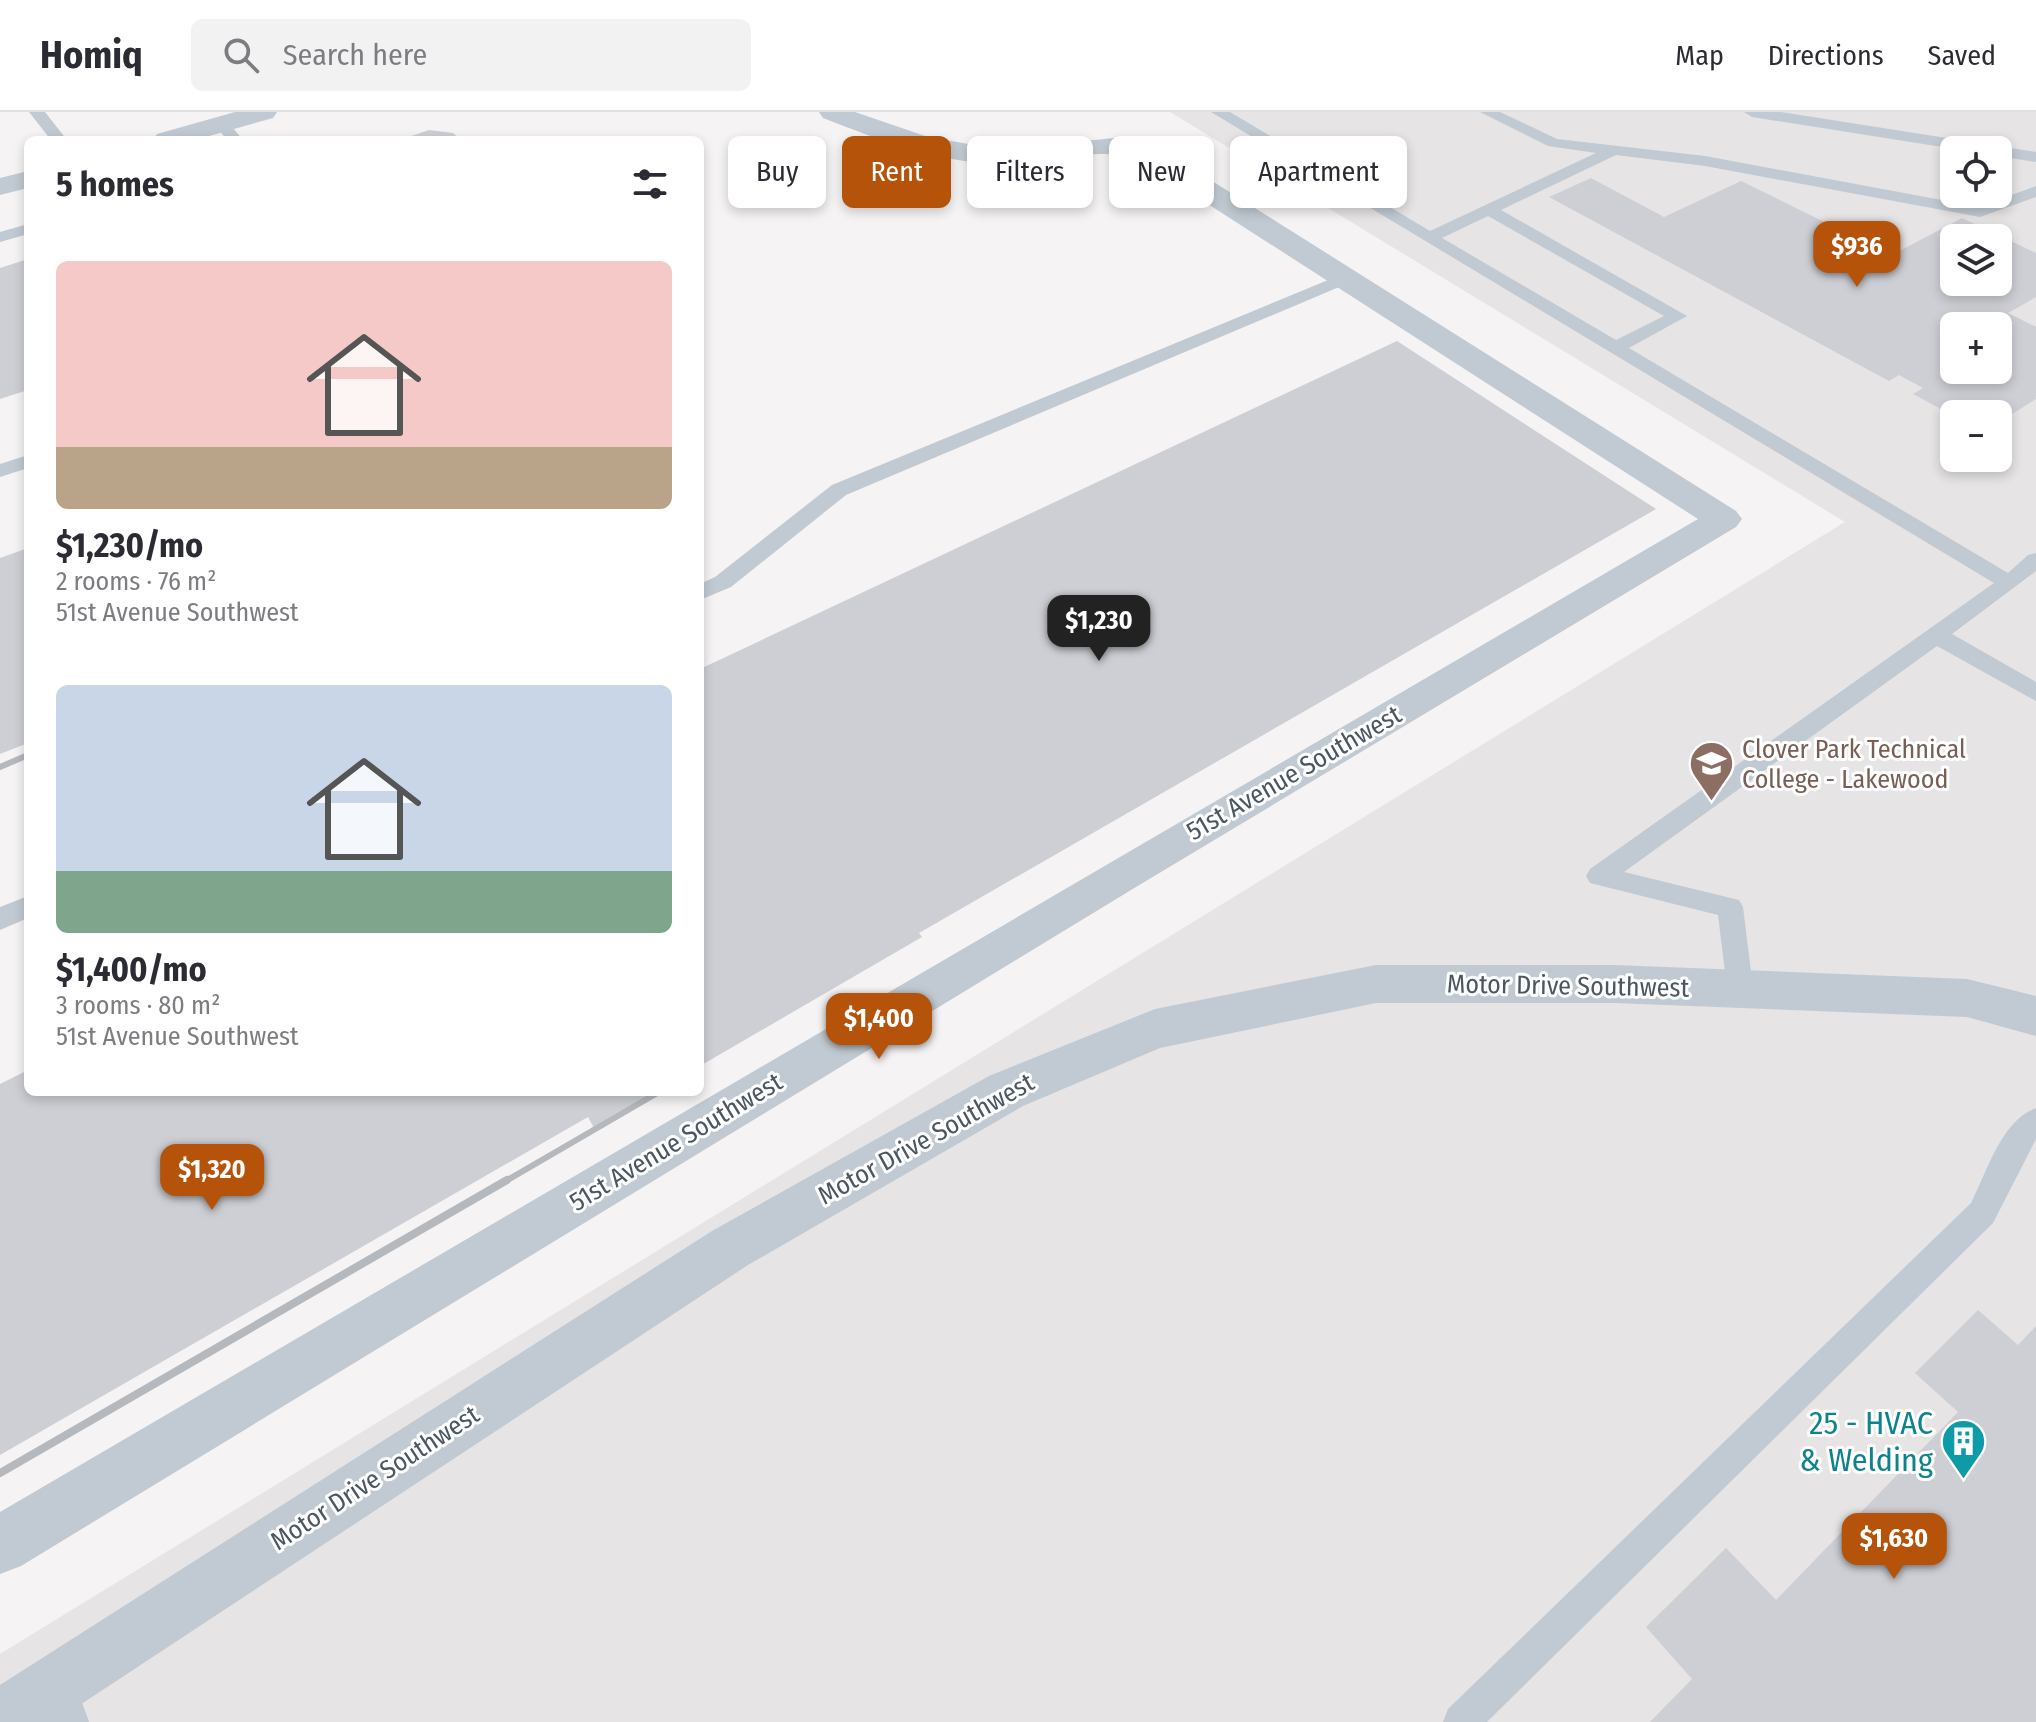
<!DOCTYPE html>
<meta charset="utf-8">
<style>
body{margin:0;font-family:"Fira Sans Condensed",sans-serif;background:#f2f2f3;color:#2b2b33;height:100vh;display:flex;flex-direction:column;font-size:30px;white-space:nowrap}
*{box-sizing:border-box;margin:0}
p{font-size:26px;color:#7c7c81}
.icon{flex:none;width:44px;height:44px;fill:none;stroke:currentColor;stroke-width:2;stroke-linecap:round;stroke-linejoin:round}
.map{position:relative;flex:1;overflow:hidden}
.side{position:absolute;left:24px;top:24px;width:680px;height:960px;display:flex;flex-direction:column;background:#fff;border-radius:12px;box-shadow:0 4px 12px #0003}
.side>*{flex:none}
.guide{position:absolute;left:728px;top:24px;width:760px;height:72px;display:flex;gap:16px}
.tools{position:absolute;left:1940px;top:24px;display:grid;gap:16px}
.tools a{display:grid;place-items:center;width:72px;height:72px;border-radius:12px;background:#fff;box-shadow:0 4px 12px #0003;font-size:40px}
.price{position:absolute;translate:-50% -68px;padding:0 18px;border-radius:16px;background:#b45309;color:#fff;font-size:26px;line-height:52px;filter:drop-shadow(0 2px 4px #0008)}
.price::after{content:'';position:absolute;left:50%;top:48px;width:24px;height:18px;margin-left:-12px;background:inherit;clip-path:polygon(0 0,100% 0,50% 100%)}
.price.current{background:#222;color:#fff}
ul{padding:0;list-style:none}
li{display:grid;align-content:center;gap:16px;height:424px;padding:0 32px}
li span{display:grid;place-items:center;height:248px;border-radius:12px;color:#555}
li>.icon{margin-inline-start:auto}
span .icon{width:144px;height:144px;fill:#fffc;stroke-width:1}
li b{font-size:34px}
h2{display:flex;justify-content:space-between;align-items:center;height:96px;padding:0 32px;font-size:34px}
.tag{padding:0 28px;border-radius:12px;background:#fff;box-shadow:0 4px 12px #0003;font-size:28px;line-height:72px}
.tag.current{background:#b45309;color:#fff}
header{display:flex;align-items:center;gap:48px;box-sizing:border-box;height:112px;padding:0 40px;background:#fff;border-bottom:2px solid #e1e1e2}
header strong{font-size:38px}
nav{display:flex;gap:44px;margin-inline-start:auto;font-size:28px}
.search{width:560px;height:72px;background:#f2f2f3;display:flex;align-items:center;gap:20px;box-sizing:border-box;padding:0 28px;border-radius:12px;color:#7c7c81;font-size:30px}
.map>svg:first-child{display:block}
.education{fill:#e6e4e5;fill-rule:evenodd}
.building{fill:#cdcfd5;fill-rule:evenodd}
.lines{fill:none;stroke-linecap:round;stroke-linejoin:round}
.service{fill:#c1cad2;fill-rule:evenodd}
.minor{fill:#c1cad2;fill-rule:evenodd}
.rail-far1{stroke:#b5b8bd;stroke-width:6}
.rail{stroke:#b5b8bd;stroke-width:8}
.labels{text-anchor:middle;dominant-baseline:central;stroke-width:6;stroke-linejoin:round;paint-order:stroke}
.education-label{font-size:26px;fill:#785e54;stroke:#fff;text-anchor:start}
.street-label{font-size:26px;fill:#4a5661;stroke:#fff}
.near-culture-label{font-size:32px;fill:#0d838f;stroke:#fff;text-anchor:end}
</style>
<header>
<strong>Homiq</strong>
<div class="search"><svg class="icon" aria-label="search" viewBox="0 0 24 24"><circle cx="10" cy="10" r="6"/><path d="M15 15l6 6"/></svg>Search here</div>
<nav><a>Map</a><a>Directions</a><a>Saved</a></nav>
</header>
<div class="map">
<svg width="2036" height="1610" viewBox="0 0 2036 1610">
<rect width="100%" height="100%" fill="#f5f3f3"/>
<path class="education" d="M1170,0H2036V1610H0V1542L1845,410ZM1954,38H1998V82H1954ZM1954,126H1998V170H1954ZM1954,214H1998V258H1954ZM1954,302H1998V346H1954Z"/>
<path class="building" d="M429,18L453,21L461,28H400Z
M1591,66L1664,105L1741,69L1892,143L1962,106L2036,141V185L2008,201L2036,215V287L1998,311V302L1954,304L1913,282L1923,276L1899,263L1889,269L1549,85ZM1954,126H1998V170H1954ZM1954,214H1998V258H1954Z
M28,147V278L0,287V156Z
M1397,229L1656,397L919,821L922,825L700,954V557Z
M28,436V631L0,642V446Z
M28,958V980H655L594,1016L588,1005L0,1343V972Z
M1978,1198L2018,1233L2036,1214V1610H1650L1692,1567L1646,1515L1726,1436L1776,1488L1958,1300L1915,1261Z"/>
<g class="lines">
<path class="service" d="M29,0H45L67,28H51Z
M1211,0H1230L1430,119L1596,41L1548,34L1480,0H1500L1557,27L1705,44L1979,95L2036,74V85L1980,105L1705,54L1616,43L1501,98L1687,204L1629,236L2008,461L2028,443L2036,441V459L1952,522L2036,570V589L1937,534L1624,760L1739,788L1743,795L1753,876L1750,884L1740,887L1730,884L1727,876L1718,803L1590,771L1586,764L1590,757L1994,471ZM1488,104L1664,204L1616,228L1442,126Z
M1744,0H1781L2036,40V50L1998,44V38H1961L1752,5Z
M222,7L227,9L243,28H227L214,12Z
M28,112V122L0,130V120Z
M1345,161L1354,166L1351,170L846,383L731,475L700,488V472L715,465L832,373Z
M28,343V356L0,365V352Z
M28,784V806L0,818V795Z
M2036,996V1027L1993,1111L1487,1610H1443L1448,1597L1971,1091C1987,1060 2001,1009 2036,996Z
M58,1554L71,1559L89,1610H53L40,1572L45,1559Z"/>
<path class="minor" d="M235,0H277L273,6L195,28H153L157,22Z
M819,0H855L928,25L986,35H1026L1114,26L1158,35L1736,399L1742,407L1736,415L1136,775L21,1454L0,1462V1400L1698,407L1138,47C1095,34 1052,51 1009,52C944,53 882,29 823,6Z
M28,59V76L0,83V66Z
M1376,853H1614L1967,867L2036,884V924L1967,905L1614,891H1376L1160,936L1023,994L748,1153L54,1610H0V1573L712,1119L989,964L1155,897Z"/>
<path class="rail-far1" d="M0,655L28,643
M504,1070L659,980"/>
<path class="rail" d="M0,1361L507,1068"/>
</g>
<defs>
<symbol id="university-pin" viewBox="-11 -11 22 30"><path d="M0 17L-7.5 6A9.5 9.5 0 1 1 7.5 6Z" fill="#8d6e63" stroke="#fff"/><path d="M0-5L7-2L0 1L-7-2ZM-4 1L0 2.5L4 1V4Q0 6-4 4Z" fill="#fff"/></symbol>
<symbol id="building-pin" viewBox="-11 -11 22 30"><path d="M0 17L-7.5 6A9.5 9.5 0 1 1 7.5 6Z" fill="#0f9aa8" stroke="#fff"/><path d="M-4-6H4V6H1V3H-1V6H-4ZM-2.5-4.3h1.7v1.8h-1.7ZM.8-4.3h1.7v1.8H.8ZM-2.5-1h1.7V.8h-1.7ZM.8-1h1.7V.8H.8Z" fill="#fff"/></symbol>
</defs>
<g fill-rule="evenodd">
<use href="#university-pin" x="1686" y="626" width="51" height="69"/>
<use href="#building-pin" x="1938" y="1304" width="51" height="69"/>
</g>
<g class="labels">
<g class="education-label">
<text x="1742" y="637">Clover Park Technical<tspan x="1742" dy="30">College - Lakewood</tspan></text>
</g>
<g class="street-label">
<text transform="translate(1294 661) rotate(-30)">51st Avenue Southwest</text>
<text transform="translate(1568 874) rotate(1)">Motor Drive Southwest</text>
<text transform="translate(926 1027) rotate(-29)">Motor Drive Southwest</text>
<text transform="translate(676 1030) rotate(-31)">51st Avenue Southwest</text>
<text transform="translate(375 1366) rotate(-33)">Motor Drive Southwest</text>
</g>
<g class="near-culture-label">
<text x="1933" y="1311">25 - HVAC<tspan x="1933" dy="37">&amp; Welding</tspan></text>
</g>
</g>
</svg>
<div class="tools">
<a><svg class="icon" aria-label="locate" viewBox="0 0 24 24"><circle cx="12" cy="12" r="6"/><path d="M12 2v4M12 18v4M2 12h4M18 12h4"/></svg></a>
<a><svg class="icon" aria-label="layers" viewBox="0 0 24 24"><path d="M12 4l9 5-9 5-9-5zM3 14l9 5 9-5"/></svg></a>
<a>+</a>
<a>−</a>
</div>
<b class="price" style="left:1857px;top:177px">$936</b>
<b class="price current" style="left:1099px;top:551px">$1,230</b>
<b class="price" style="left:879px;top:949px">$1,400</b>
<b class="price" style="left:212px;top:1100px">$1,320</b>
<b class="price" style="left:1894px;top:1469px">$1,630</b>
<div class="guide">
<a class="tag">Buy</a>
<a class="tag current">Rent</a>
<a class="tag">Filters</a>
<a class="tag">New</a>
<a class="tag">Apartment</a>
</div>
<section class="side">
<h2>5 homes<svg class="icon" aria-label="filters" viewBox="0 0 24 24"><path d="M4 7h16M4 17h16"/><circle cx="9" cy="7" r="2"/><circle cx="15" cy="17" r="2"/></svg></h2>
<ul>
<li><span style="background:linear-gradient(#f6c9c9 75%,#b9a48a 0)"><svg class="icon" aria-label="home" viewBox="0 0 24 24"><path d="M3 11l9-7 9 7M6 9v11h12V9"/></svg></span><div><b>$1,230/mo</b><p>2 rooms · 76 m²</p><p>51st Avenue Southwest</p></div></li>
<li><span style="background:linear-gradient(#c9d6e8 75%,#7fa58c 0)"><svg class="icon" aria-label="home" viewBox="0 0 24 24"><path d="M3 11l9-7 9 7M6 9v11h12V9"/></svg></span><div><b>$1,400/mo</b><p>3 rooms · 80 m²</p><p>51st Avenue Southwest</p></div></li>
</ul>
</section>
</div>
